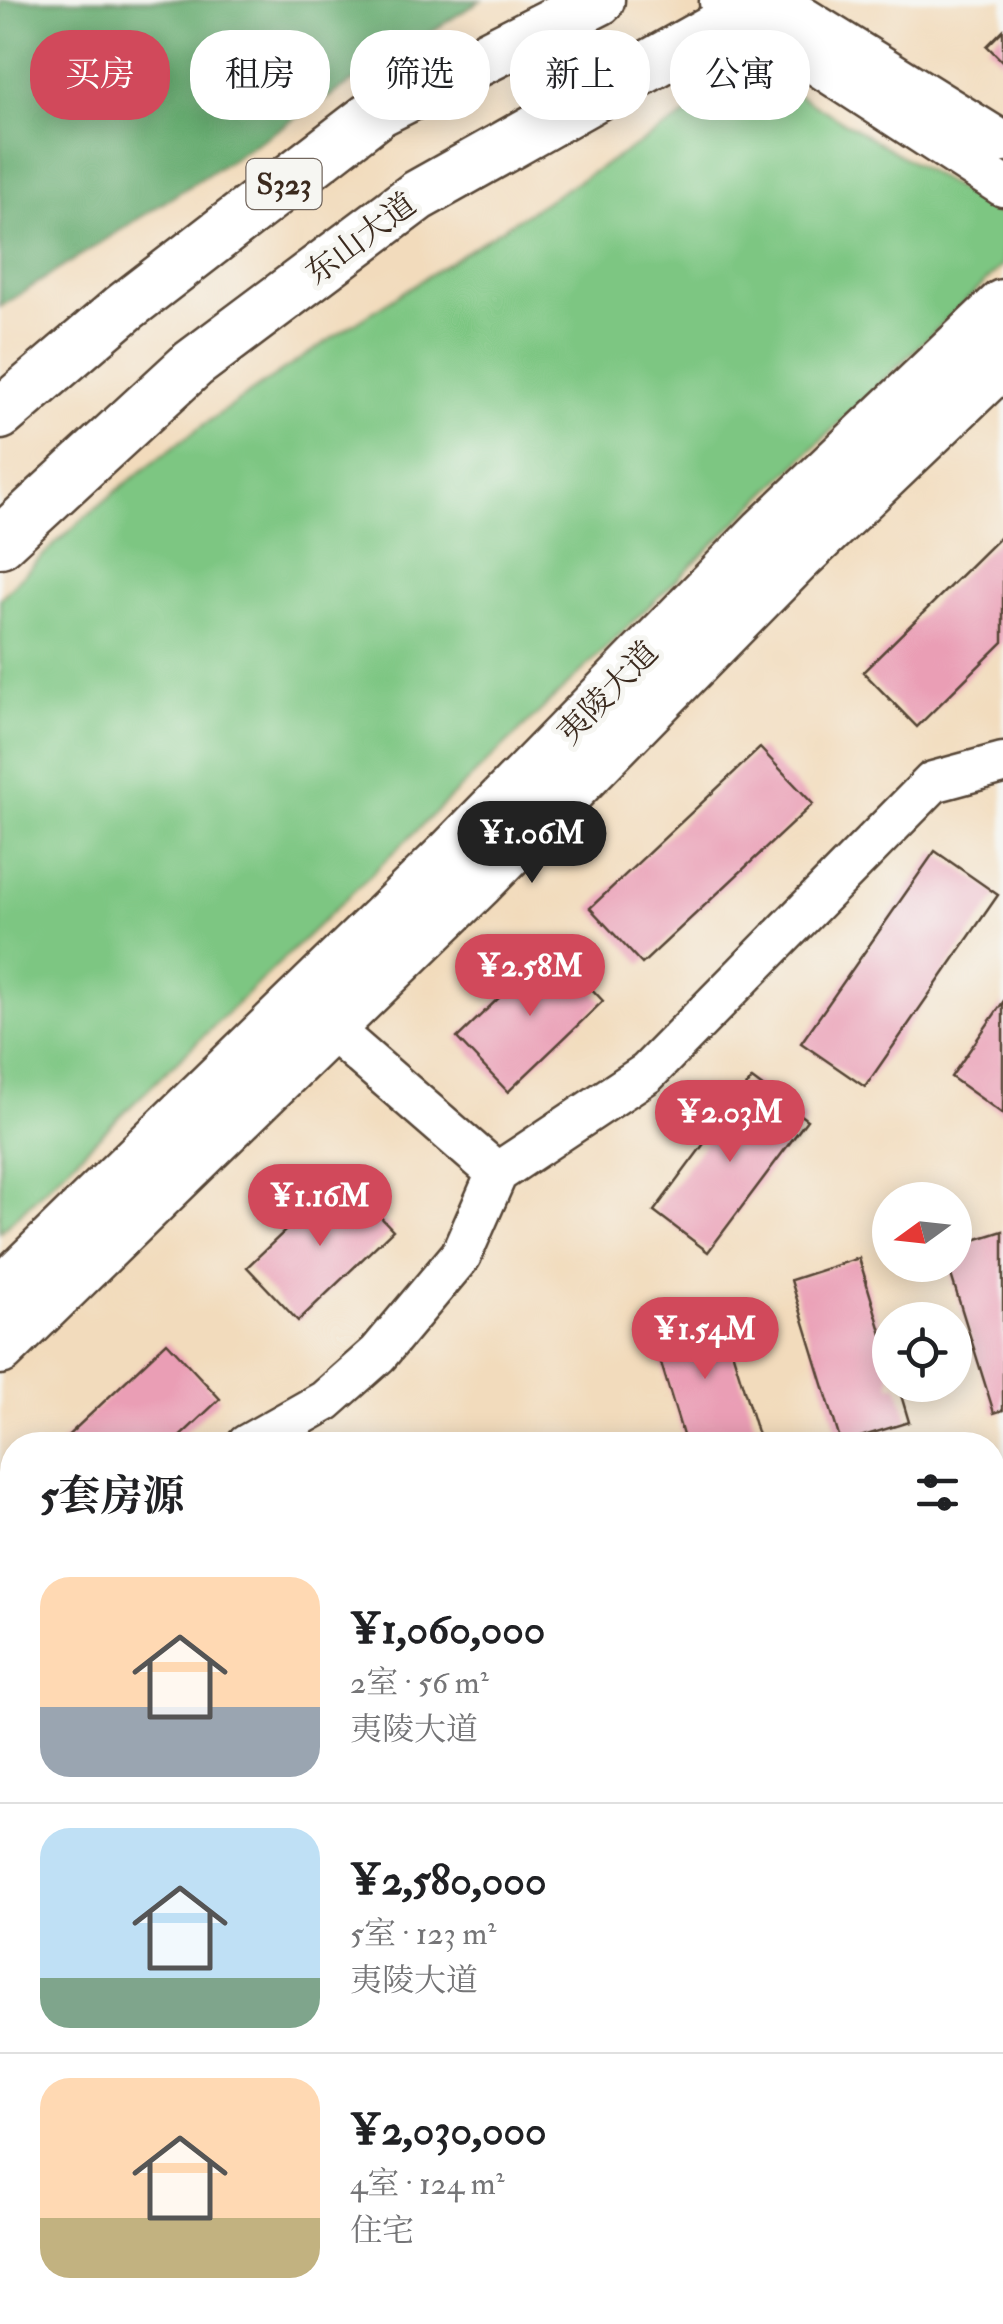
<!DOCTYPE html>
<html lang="zh">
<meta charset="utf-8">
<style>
body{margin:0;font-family:"IM FELL Double Pica","Noto Serif SC",serif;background:#f2f2f2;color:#202124;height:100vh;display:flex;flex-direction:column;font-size:38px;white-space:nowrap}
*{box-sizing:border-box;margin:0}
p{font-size:32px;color:#757577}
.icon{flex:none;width:55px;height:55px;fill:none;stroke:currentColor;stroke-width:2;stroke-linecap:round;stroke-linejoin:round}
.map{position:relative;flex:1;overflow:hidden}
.side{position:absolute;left:0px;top:1432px;width:1005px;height:892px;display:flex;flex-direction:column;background:#fff;border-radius:40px 40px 0 0;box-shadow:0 5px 25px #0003}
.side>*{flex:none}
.hud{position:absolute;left:30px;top:30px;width:945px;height:90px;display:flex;gap:20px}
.needle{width:65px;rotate:255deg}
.buttons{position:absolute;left:872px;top:1182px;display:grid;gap:20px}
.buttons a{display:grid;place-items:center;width:100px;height:100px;border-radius:50%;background:#fff;box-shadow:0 5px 25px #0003;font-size:50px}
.price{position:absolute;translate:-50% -85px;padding:0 22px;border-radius:35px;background:#d1495b;color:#fff;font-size:32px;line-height:65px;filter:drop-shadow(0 2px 5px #0008)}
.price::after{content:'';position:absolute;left:50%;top:60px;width:30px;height:22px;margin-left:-15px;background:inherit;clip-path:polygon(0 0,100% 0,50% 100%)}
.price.on{background:#222;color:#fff}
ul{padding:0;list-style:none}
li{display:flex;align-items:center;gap:30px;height:250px;padding:0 40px}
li+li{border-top:2px solid #e0e0e0}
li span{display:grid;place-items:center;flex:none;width:280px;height:200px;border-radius:30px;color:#555}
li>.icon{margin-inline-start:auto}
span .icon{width:120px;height:120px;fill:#fffc;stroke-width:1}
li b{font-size:42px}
h2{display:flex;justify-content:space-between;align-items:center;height:120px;padding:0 40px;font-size:42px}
.chip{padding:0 35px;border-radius:40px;background:#fff;box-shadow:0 5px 25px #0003;font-size:35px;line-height:90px}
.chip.on{background:#d1495b;color:#fff}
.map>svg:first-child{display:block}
.green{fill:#7dc682;stroke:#5c7850;stroke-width:2.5}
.forest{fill:#66ab70;stroke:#506a47;stroke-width:2.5}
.building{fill:#ea9eb5}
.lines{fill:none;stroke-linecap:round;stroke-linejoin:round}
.minor-casing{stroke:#564536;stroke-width:45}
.major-casing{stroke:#564536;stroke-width:55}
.minor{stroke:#fff;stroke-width:40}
.major{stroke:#fff;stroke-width:50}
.labels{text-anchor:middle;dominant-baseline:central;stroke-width:10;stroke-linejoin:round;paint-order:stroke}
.shield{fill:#f6f6f2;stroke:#73675e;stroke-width:2.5}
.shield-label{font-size:30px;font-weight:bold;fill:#3b2a1e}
.street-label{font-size:32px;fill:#3b2a1e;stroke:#f6f6f2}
</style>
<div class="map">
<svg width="1003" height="2324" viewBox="0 0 1003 2324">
<rect width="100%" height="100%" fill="#f6f6f2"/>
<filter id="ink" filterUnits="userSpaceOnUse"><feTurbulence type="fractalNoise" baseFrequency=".01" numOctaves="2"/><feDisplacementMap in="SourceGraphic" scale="20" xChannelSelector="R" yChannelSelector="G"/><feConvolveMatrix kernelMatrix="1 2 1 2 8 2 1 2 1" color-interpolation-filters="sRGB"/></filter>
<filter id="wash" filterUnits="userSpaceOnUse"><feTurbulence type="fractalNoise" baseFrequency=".0048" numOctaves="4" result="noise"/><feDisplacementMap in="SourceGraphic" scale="40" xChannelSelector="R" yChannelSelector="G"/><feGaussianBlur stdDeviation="2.25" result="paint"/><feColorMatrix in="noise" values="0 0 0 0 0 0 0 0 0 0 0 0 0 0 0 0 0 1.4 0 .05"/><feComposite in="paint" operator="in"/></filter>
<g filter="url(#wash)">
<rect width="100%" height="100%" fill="#f2dbbc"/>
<path class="green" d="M759,72L1003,216V265L0,1232V599C105,486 237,400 366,316C495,232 626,150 759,72Z"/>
<path class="forest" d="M0,0H481L0,307Z"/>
<g id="blocks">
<path class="building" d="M1003,30V62L987,46Z
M1003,534V642L917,727L863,672Z
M760,748L813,804L642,964L590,908Z
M935,851L998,895L865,1087L801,1043Z
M552,947L603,1001L508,1092L457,1038Z
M1003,1002V1114L951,1077Z
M752,1079L807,1120L708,1252L654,1211Z
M342,1177L393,1230L298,1321L247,1267Z
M1003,1231V1410L994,1413L948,1265H955V1246Z
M859,1258L890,1361V1385H898L909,1422L841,1443L791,1280Z
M719,1309L761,1445H686L651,1330Z
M167,1342L220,1399L171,1445H58Z
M12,1487V1519L0,1506V1499Z
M1003,1549V1727L995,1730L992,1552Z
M12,1973V2046L0,2039V1995Z
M34,2312H112V2324H35Z"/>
</g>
</g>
<g filter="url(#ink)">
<use href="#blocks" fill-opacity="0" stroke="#564536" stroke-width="2.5"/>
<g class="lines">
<defs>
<path id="minor" d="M775,0L1003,142
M720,2L1003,186
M330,1028L497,1173
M247,1445L325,1401L378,1354L461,1255L497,1173L647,1073L933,782L1003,763
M0,1807L12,1797
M992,1845L1003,1848"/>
<path id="major" d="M0,414L124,308L379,111L599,0
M0,542L193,364L417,196L766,0
M0,1293L451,854L765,532L1003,305
M0,1349L479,882L794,561L1003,361"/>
</defs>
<use href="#minor" class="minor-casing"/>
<use href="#major" class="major-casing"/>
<use href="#minor" class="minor"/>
<use href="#major" class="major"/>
</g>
</g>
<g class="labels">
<rect class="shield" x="246.5" y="159" width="75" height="50" rx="8"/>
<g class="shield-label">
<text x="284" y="184">S323</text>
</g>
<g class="street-label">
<text transform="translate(361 239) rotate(-37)">东山大道</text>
<text transform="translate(608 693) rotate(-46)">夷陵大道</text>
</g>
</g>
</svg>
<div class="buttons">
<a><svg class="needle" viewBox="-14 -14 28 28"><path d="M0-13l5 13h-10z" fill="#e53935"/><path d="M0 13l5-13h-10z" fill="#757577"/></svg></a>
<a><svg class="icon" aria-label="locate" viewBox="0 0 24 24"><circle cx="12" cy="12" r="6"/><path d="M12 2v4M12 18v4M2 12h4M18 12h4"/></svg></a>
</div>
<b class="price on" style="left:532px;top:886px">¥1.06M</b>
<b class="price" style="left:530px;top:1019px">¥2.58M</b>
<b class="price" style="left:730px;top:1165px">¥2.03M</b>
<b class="price" style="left:320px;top:1249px">¥1.16M</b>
<b class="price" style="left:705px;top:1382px">¥1.54M</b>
<div class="hud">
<a class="chip on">买房</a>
<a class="chip">租房</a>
<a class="chip">筛选</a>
<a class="chip">新上</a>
<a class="chip">公寓</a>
</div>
<section class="side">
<h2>5套房源<svg class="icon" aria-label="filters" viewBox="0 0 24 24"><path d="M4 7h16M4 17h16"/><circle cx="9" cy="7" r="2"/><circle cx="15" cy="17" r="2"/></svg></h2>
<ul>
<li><span style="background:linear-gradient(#ffd9b3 65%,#9aa5b1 0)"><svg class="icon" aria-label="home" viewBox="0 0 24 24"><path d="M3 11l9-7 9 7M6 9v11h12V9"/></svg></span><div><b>¥1,060,000</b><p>2室 · 56 m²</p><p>夷陵大道</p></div></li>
<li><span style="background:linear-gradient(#bfe0f5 75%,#7fa58c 0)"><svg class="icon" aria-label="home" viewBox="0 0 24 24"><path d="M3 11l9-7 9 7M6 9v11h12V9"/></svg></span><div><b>¥2,580,000</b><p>5室 · 123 m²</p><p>夷陵大道</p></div></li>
<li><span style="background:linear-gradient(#ffd9b3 70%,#c2b280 0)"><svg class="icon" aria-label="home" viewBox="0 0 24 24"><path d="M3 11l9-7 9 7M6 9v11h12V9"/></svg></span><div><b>¥2,030,000</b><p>4室 · 124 m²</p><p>住宅</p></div></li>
</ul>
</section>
</div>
